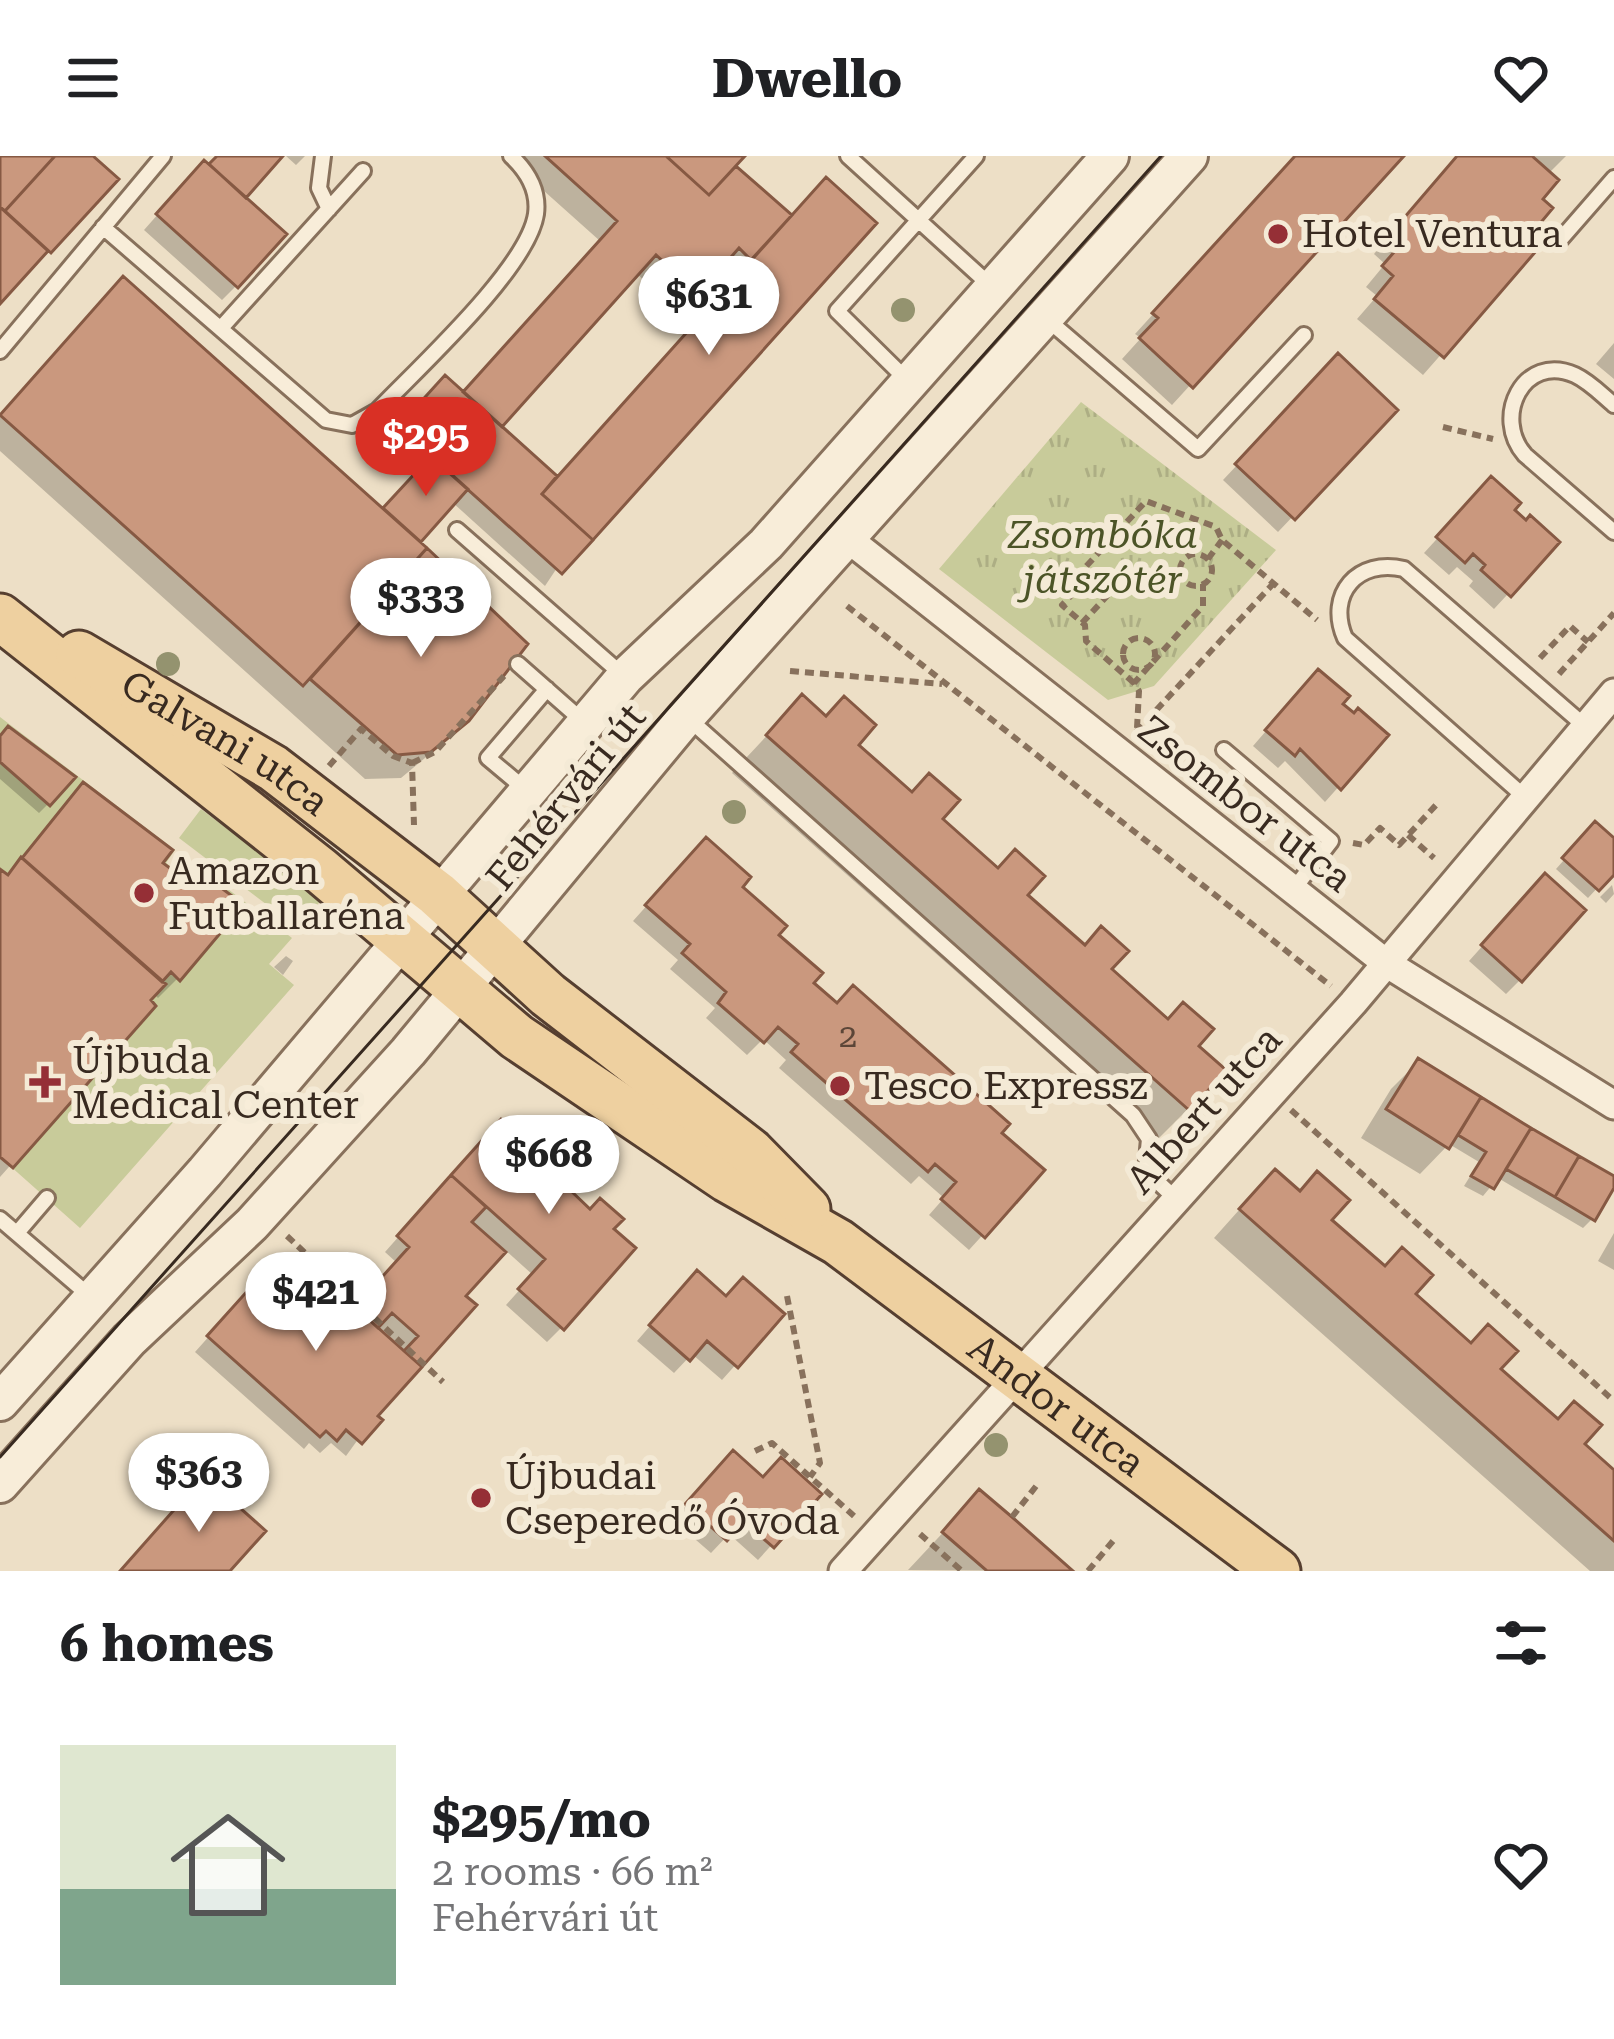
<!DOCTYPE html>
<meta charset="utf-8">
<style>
body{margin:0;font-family:"Roboto Serif",serif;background:#f6f6f6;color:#202124;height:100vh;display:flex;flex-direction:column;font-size:45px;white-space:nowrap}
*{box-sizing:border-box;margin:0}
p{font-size:39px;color:#757577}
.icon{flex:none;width:66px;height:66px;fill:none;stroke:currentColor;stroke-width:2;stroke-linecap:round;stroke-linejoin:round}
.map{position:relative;height:1415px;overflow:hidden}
.details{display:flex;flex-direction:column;background:#fff;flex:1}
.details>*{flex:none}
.price{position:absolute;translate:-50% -102px;padding:0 27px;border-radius:42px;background:#fff;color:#222;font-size:39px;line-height:78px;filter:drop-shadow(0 3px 6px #0008)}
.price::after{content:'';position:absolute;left:50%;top:72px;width:36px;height:27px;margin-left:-18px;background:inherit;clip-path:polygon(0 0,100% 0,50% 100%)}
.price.on{background:#d93025;color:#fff}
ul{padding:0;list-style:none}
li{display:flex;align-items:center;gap:36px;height:300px;padding:0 60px}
li span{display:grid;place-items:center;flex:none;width:336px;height:240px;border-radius:0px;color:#555}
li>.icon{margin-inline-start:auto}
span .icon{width:144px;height:144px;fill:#fffc;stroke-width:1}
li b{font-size:51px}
h2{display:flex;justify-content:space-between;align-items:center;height:144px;padding:0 60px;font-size:51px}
header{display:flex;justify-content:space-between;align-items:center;height:156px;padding:0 60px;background:#fff;font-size:54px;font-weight:700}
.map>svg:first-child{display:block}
.grass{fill:#c8cb9a}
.park{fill:url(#park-tufts)}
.shadow{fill:#0003;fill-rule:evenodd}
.building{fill:#ca987e;stroke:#865943;stroke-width:3}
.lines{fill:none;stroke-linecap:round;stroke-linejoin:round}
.service-casing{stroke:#88715c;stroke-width:20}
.minor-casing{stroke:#88715c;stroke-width:33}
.tertiary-casing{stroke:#88715c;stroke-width:42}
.primary-casing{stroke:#563f30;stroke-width:51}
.path{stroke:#88715c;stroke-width:6;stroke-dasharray:9 6;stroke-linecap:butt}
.service{stroke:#f8edd9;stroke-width:14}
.minor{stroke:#f8edd9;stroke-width:27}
.tertiary{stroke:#f8edd9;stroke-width:36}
.primary{stroke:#eed0a0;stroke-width:45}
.tram{stroke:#382a20;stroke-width:3}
.tree{fill:#94936f}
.poi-dot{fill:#952f36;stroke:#f4ead6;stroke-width:4.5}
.labels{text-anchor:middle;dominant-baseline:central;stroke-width:12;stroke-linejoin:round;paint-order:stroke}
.number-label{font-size:33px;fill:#5c4638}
.poi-label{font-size:39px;fill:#382a20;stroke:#f4ead6;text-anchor:start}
.park-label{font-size:39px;font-style:italic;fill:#4c5427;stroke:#f4ead6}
.street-label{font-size:39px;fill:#382a20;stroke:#f4ead6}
</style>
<header><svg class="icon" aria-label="menu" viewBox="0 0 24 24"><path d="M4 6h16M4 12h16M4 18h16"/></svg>Dwello<svg class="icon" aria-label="heart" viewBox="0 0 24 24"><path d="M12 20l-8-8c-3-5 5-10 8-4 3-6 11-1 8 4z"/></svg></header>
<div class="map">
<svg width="1614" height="1415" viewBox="0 0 1614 1415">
<defs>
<pattern id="park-tufts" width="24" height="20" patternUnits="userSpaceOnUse" patternTransform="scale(3)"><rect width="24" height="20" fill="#c8cb9a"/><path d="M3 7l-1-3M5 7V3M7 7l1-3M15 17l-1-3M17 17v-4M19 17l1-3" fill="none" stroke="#adae84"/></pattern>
</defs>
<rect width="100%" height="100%" fill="#eddfc6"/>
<path class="grass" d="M0,561L175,694L166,707L185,721L195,708L292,782L269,808L294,829L80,1072L0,1001Z
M201,653L321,744L299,773L179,682Z"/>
<path class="park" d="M1081,246L1276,394L1154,530L1108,544L939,413Z"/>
<path class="shadow" d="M219,0H279L242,41L236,130L222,144L144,74L190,22Z
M286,0H305L296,9Z
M505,0H741L732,10L790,62L545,430L452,346L416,386L524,488L437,592L401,622L365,623L0,295V259L105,143L383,356L419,316L386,287L431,237L462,239L600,85ZM719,110L734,124L556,323L498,271L636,117L670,148L689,128L696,134Z
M1297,0H1400L1172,249L1122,203L1141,182L1135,178Z
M1458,0H1566L1548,18L1527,77L1539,87L1423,219L1357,163L1377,140L1366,131L1385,108L1374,98Z
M1614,187V223L1596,208Z
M1338,202L1394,254L1278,376L1223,324Z
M1477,339L1556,386L1494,453L1469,430L1473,425L1457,411L1449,419L1424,397Z
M1304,531L1385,579L1325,646L1285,605L1278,612L1253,590Z
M802,542L1194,890L1188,953L1152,989L732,617Z
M0,582L48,648L39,657L0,623Z
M83,630L159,708L167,714L178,702L186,708L176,720L239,750L177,823L158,842L153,837L146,844L152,850L0,1021V717L6,721L14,713Z
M1595,669L1614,686V714L1588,742L1556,713Z
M692,699L739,731L810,827L1041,1015L969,1094L929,1059L944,1042L919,1020L911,1028L779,912L786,904L763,883L747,899L706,862L715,852L670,813L678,804L633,765Z
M1612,729L1614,738L1606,747L1600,741Z
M1531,736L1520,824L1506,838L1469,805Z
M286,800L293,805L283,819L274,811Z
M1418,906L1614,1023L1592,1063L1583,1072L1498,1022L1483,1040L1464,1030L1479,1006L1449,988L1420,1018L1361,982L1391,933Z
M487,981L565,1034L610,1074L561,1172L547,1186L506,1149L533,1119L504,1093L462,1140L346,1300L331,1287L320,1297L309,1287L304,1293L195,1196L254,1130L354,1154L397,1107L385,1096Z
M1248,1044L1328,1064L1614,1318V1415H1590L1214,1082Z
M1614,1077V1114L1598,1105Z
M683,1132L725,1143L781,1158L722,1224L692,1198L674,1217L637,1185Z
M720,1312L818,1338L758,1404L729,1378L711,1397L673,1364Z
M980,1337L1068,1415L908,1414Z"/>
<path class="building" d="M0,0H55L5,55L0,51Z
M55,0H93L119,23L51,97L5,55Z
M217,0H283L246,42L209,8Z
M545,0H666L709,39L736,10L792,59L751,104L739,92L717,117L710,110L691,131L656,99L502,271L463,236L617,65Z
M666,0H745L709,39Z
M1295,0H1404L1193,232L1139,182L1158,162L1152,157Z
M1457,0H1532L1559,24L1543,43L1553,52L1532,77L1543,87L1444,202L1374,143L1393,120L1382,110L1402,87L1391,77Z
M204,4L287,78L238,132L156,58Z
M826,21L877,67L593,384L542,338Z
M0,51L48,95L0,148Z
M123,120L427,392L303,530L0,259Z
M1338,197L1398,254L1295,364L1235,308Z
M445,219L557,320L542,338L593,384L562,418L398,271Z
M431,300L468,333L421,386L383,352Z
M1491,320L1521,347L1515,354L1526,364L1530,359L1560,386L1511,441L1481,414L1485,409L1473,398L1465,407L1436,381Z
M427,392L528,488L469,565L431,596L397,599L310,523Z
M1318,513L1350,540L1343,548L1354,557L1358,552L1389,579L1341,634L1300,593L1295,600L1265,574Z
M802,538L826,560L844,540L876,569L859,589L912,636L929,617L960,644L943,663L998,712L1015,693L1045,720L1028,739L1085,789L1101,770L1129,795L1112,813L1168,863L1183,846L1214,873L1199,890L1226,914L1190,955L766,579Z
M8,570L76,621L50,650L0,606V580Z
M83,626L173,694L163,707L186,724L195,712L244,749L180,825L171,816L162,826L22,702Z
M1595,665L1614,682V719L1599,735L1562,702Z
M706,681L751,721L743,731L787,770L779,779L823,817L814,827L837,847L853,829L1010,968L1002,977L1045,1014L985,1082L941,1043L956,1026L935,1008L928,1016L791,896L798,888L778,871L764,887L718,847L726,836L682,797L690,788L645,749Z
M21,701L166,828L151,844L156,850L13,1012L0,1001V713L8,719Z
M1545,717L1586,754L1522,826L1481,789Z
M1418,902L1481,941L1449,993L1386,953Z
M1481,941L1531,972L1494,1033L1471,1020L1486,996L1458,979Z
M501,963L550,1007L577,977L601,998L569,1033L590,1053L600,1042L624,1063L614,1073L636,1092L564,1174L518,1133L545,1103L451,1019Z
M1531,972L1579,1000L1555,1041L1506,1013Z
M1579,1000L1614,1020V1032L1595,1065L1555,1041Z
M1275,1013L1300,1035L1317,1015L1350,1044L1332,1064L1385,1110L1402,1091L1433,1119L1416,1138L1471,1187L1488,1168L1518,1195L1501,1213L1558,1263L1574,1245L1602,1269L1585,1288L1614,1314V1385L1239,1053Z
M451,1019L486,1051L472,1066L506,1096L466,1140L477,1149L422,1211L404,1195L418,1180L392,1157L378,1172L355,1151L409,1091L397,1080Z
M309,1110L422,1211L378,1260L383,1264L362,1288L346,1274L337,1285L326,1275L320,1281L207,1180L268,1112L290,1131Z
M697,1114L726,1140L743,1121L785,1158L738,1212L707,1185L690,1205L649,1169Z
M733,1294L763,1321L781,1301L822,1338L774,1392L744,1366L727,1385L685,1348Z
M204,1320L266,1375L230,1415H120Z
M979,1333L1012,1361L1073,1415H987L942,1376Z"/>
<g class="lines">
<defs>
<path id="service" d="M323,0L319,32L329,53
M848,0L992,131
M103,71L326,264L352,269L377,255C417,213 528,112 536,58C539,35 527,15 511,0
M1560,84L1614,22
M1048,164L1198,293L1304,179
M221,172L363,15
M0,195L163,0
M907,224L837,155L976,0
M1614,249C1602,239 1590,226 1575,219C1523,196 1492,262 1525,299L1614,376
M457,374L625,521
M518,508L585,567
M690,564L1133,959L1149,983L1146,1015L1177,1044
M1224,594L1331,685L1293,734
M525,633L488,602L547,533
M1526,642L1345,482C1326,438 1358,402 1404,413L1586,571
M0,1063L92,1142
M17,1077L47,1042"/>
<path id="minor" d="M847,382L1386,807L1614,949
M843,1415L1353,847L1614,537"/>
<path id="tertiary" d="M0,1246L205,1016L625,521L766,388L1110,0
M0,1328L129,1184L252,1068L408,896L686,561L1189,0"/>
<g id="primary">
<path id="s1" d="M0,461L320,714L517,881L727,1023L838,1086L1277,1415"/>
<path id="s2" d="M79,498L273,612L437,738L548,839L751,996L807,1053"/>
</g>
</defs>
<use href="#service" class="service-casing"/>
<use href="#minor" class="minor-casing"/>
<use href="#tertiary" class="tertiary-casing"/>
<use href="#primary" class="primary-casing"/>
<path class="path" d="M1443,271L1493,283
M1180 414a16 16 0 1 1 32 0a16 16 0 1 1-32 0Z
M1208,403L1222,384
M847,450L1331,830
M1082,467L1107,440L1089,423
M1123 498a16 16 0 1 1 32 0a16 16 0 1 1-32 0Z
M1540,502L1570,470L1588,486
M790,515L942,528
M1559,518L1614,457
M1134,527L1086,485L1085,469L1062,449L1088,422L1081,416L1146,345L1216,371L1222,384L1317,464
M1137,572L1139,535L1134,527L1203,450V428
M1136,576L1272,429
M412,607L435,596L504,520
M329,610L361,573L393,600L412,607L414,669
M1408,679L1434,702
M1353,687L1364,689L1380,672L1399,689L1437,648
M1291,954L1614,1245
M287,1080L443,1226
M787,1140L820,1307L810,1321
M755,1295L772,1287L854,1360
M1012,1361L1037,1329
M920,1378L962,1415
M1088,1415L1113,1385"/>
<use href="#service" class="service"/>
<use href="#minor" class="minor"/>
<use href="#tertiary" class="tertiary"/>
<use href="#primary" class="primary"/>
<path class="tram" d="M0,1301L1161,0"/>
</g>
<g class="tree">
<circle cx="903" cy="154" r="12"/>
<circle cx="168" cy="508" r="12"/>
<circle cx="734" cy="656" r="12"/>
<circle cx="996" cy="1289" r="12"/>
</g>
<g class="poi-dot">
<circle cx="1278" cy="78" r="12"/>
<circle cx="144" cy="737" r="12"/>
<path d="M39 908h12v12h12v12h-12v12h-12v-12h-12v-12h12z"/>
<circle cx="840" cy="930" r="12"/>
<circle cx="481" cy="1342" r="12"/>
</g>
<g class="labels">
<g class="number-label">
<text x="848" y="879">2</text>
</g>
<g class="poi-label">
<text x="1302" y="78">Hotel Ventura</text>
<text x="168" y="715">Amazon<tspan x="168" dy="45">Futballaréna</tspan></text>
<text x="72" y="904">Újbuda<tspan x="72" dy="45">Medical Center</tspan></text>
<text x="864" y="930">Tesco Expressz</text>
<text x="505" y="1320">Újbudai<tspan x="505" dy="45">Cseperedő Óvoda</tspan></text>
</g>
<g class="park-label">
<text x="1103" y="379">Zsombóka<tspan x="1103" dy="45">játszótér</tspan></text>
</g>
<g class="street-label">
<text stroke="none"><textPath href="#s2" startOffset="171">Galvani utca</textPath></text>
<text transform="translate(566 641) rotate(-51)">Fehérvári út</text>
<text transform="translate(1245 648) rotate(38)">Zsombor utca</text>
<text transform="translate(1204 954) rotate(-48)">Albert utca</text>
<text stroke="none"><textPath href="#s1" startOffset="1320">Andor utca</textPath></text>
</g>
</g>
</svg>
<b class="price" style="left:709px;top:202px">$631</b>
<b class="price on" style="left:426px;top:343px">$295</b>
<b class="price" style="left:421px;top:504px">$333</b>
<b class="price" style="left:549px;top:1061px">$668</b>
<b class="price" style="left:316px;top:1198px">$421</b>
<b class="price" style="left:199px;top:1379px">$363</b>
</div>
<section class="details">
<h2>6 homes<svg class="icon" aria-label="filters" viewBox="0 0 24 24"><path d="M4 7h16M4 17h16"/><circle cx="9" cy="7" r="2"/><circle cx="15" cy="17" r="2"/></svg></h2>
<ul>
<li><span style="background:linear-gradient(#dfe7d0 60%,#7fa58c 0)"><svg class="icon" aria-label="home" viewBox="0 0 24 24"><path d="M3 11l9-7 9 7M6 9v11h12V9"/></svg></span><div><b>$295/mo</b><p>2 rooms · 66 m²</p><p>Fehérvári út</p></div><svg class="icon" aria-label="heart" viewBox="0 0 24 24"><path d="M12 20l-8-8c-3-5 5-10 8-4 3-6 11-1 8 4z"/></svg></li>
</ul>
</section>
